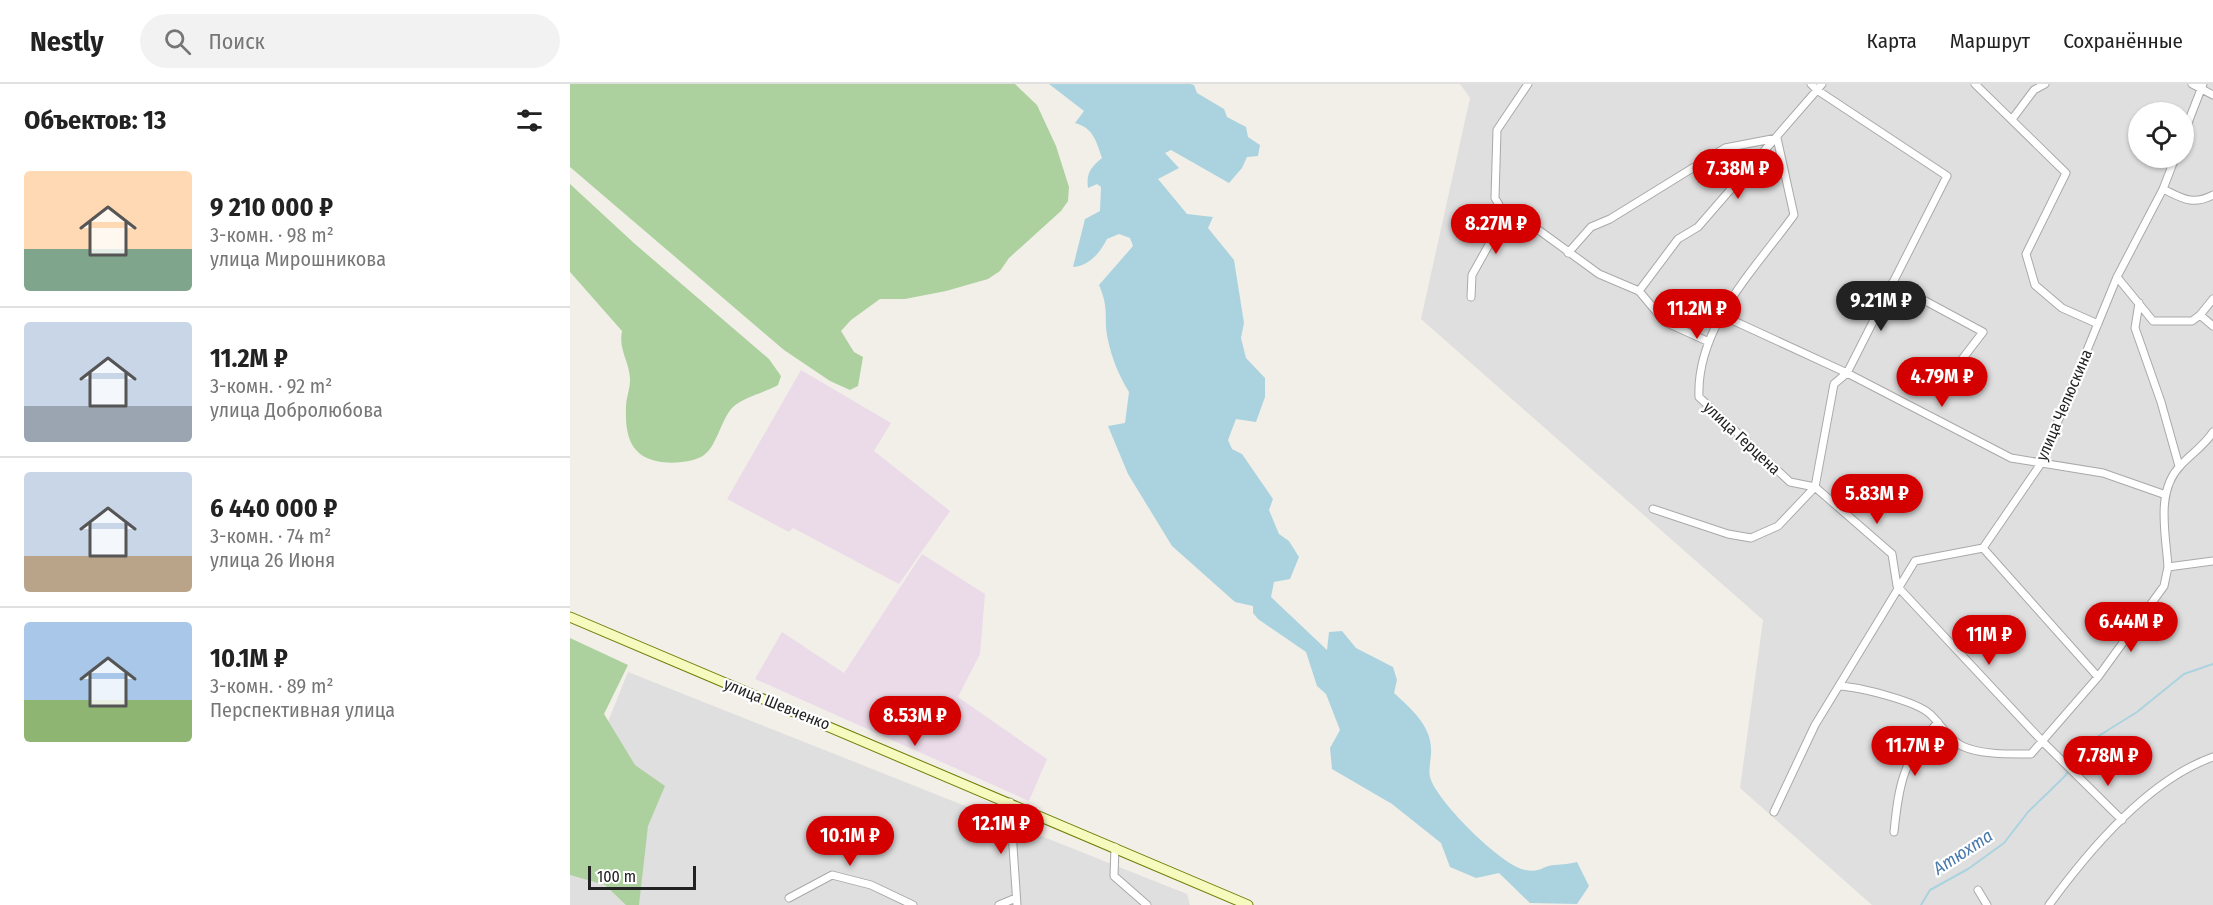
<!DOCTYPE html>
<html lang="ru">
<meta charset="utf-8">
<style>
body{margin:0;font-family:"Fira Sans Condensed",sans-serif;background:#f2f2f2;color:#222;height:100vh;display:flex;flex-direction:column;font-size:22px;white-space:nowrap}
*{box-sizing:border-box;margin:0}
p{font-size:20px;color:#767676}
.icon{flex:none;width:33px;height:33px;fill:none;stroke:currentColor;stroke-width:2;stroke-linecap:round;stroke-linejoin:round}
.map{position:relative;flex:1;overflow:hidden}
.drawer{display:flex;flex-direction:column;background:#fff;width:570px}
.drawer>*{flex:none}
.controls{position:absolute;left:1558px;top:18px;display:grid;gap:12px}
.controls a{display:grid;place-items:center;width:66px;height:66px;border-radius:50%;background:#fff;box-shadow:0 2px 4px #0004;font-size:30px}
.scale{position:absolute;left:18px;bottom:15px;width:108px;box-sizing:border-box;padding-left:6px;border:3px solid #222;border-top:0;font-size:16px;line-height:21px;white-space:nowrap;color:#222;-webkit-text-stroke:4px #fff;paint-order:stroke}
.price{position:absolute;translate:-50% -51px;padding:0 14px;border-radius:21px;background:#d40000;color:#fff;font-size:20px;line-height:39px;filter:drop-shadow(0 2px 3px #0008)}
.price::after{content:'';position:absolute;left:50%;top:36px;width:18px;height:14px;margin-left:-9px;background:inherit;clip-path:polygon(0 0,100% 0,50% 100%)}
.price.current{background:#222;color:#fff}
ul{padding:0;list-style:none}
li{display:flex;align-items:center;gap:18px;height:150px;padding:0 24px}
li+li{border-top:2px solid #e0e0e0}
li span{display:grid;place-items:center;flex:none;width:168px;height:120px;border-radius:6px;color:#555}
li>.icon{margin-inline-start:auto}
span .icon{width:72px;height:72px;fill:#fffc;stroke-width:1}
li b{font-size:26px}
h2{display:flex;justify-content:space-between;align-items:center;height:72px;padding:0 24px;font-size:26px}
header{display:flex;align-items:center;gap:36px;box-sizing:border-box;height:84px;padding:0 30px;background:#fff;border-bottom:2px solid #e0e0e0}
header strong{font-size:28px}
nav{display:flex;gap:33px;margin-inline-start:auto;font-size:21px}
.search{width:420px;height:54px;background:#f2f2f2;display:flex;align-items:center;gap:15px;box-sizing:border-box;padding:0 21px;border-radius:33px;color:#767676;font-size:22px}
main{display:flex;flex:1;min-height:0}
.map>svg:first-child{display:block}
.residential{fill:#e0dfdf;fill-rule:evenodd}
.industrial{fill:#ebdbe8}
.forest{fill:#add19e}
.water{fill:#aad3df}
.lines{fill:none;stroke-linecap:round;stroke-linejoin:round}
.stream{stroke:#aad3df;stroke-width:2}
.street-casing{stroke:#a9a9a9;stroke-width:9}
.secondary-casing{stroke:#707d05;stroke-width:11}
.street{stroke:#fff;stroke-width:7}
.secondary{stroke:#f7fabf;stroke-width:9}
.labels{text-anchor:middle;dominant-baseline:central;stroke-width:4.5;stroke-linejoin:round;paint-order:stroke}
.street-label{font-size:16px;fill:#222;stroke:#fff}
.water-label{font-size:18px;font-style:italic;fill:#4a7aab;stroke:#fff}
</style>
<header>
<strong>Nestly</strong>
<div class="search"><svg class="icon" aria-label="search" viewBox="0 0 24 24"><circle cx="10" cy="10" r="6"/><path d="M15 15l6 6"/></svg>Поиск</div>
<nav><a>Карта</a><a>Маршрут</a><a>Сохранённые</a></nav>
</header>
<main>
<section class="drawer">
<h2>Объектов: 13<svg class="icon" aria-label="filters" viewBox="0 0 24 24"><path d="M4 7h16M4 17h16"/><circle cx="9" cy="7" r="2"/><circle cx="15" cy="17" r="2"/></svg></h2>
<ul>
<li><span style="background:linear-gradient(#ffd9b3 65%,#7fa58c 0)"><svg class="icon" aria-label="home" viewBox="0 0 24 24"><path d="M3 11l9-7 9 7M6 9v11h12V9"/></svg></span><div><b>9 210 000 ₽</b><p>3-комн. · 98 m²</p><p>улица Мирошникова</p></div></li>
<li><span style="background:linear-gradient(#c9d6e8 70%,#9aa5b1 0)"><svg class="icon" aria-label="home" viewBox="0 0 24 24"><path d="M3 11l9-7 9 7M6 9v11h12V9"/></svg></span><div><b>11.2M ₽</b><p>3-комн. · 92 m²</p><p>улица Добролюбова</p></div></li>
<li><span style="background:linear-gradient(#c9d6e8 70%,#b9a48a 0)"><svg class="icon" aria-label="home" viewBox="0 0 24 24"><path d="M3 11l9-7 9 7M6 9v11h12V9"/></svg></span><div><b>6 440 000 ₽</b><p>3-комн. · 74 m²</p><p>улица 26 Июня</p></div></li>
<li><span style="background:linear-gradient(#a9c7e8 65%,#8fb573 0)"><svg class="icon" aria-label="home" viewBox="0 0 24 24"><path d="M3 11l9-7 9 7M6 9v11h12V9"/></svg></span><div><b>10.1M ₽</b><p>3-комн. · 89 m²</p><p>Перспективная улица</p></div></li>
</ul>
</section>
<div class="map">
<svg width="1643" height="821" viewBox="0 0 1643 821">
<rect width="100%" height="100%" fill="#f2efe9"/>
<path class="residential" d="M890,0H1643V821H1302L1170,704L1193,536L851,235L900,14ZM1569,28H1614V74H1569Z
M58,588L617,810L620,821H0V732Z"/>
<path class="industrial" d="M231,286L321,339L304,367L380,427L329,500L223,444L219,448L157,415Z
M352,470L415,510L410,570L388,613L477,675L459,717L185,595L212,548L274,589Z"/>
<path class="forest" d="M0,0H445L467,21L486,62L499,103L498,117L491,127L439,174L430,187L418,195L376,207L335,215H310L281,236L271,247L284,268L293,273L288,302L280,306L260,297L214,266L0,83Z
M0,100L65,160L199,275L211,292L208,301C194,309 174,313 163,323C150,336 147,365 131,373C119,379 99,380 86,377C59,371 55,348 56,323C56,314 60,305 60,296C60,278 48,266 52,247L0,188Z
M0,554L58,581L34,630L65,681L95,702L78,742L69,821H56L35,801L0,791Z"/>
<path class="water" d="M479,0H620L624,1L627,9L654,25L657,33L676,43L678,53L690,61L688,72L677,73L672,84L659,99L601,66L595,69L609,84L588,95L617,130L643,133L638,144L664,176L674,239L671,254L676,274L695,294V313L686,338L666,335L658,356L662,365L672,370L703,415L699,426L709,450L719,457L729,473L720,495L704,498L701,513L757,566L759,548L772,547L786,564L823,583L827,596L824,609C840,624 860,640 861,664C862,674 857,687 861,696C870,720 931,781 955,786C972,789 973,781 985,781C993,780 999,780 1007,778L1019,802L1007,820L960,819L929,789L906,794L880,783L871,759L822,720L762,685L760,664L770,646L756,610L747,602L736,568L688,535L683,529V522L665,518L602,462L558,390L538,342L555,339L559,308C549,292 542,275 538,256C533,234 540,226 529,201L563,162L560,154L549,150L537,155C530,169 519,182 503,183L515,135L530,127L531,103L527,100L518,104C516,89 521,83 532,74C526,56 523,44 505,39L514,27Z"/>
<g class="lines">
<path class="stream" d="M1351,821L1360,806L1398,785L1434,759L1458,728L1495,692L1519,658L1567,628L1614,590L1643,580"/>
<defs>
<path id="street" d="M958,0L927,46L925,114L932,126L970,147L1029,190L1069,207L1095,238L1139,258
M1241,0L1247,6L1252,0
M1405,0L1496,89L1456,170L1465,201L1492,224L1528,240
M1622,0L1643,11
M1443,34L1464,6L1475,0
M1614,49L1633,0
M1593,105C1612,114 1622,122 1643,111
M998,169L1021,143L1040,135L1155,64L1207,54L1224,131C1185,185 1126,243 1129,313L1220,398L1245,403
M1547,193L1583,237H1622L1630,231L1643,242
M1322,199L1413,248L1383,287
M1069,207L1108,155L1128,143L1247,6L1377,92L1277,289L1264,300L1245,403
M901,213L902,191L921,157L932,126
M1569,219L1565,244L1591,318L1609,382
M1151,231L1277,289L1441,374L1533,389L1593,410
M1630,231L1643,215
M1245,403L1322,470L1327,502L1473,658L1552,736
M1083,425L1158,450L1181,454L1208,442L1245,403
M1413,464L1528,593
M1598,483C1596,450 1585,407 1611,381C1622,369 1634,362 1643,348
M1269,602C1289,603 1346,617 1360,630C1372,641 1378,655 1392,662C1411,671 1441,670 1461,670L1528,593L1594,502L1598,483L1643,477
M440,718L447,821
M1204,728L1245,641L1345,477L1413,464L1470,381L1547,193L1593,105L1605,74
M1324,748C1329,698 1333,677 1368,638
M545,763L544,792L577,821
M1408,806L1417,821
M219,814L262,791L301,801L343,821
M429,821L446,814
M1479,821C1519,766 1578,696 1643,673"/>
<path id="secondary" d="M0,533L678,821"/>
</defs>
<use href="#street" class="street-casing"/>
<use href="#secondary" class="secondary-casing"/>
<use href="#street" class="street"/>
<use href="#secondary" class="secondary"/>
</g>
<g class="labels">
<g class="street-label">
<text transform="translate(1494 321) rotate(-67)">улица Челюскина</text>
<text transform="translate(1172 354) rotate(43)">улица Герцена</text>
<text transform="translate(207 620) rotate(22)">улица Шевченко</text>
</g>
<g class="water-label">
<text transform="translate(1393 768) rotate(-33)">Атюхта</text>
</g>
</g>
</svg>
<div class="controls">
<a><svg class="icon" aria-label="locate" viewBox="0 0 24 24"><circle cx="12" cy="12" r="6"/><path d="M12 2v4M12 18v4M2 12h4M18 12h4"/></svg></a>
</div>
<div class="scale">100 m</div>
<b class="price" style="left:1168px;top:116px">7.38M ₽</b>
<b class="price" style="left:926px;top:171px">8.27M ₽</b>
<b class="price current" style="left:1311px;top:248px">9.21M ₽</b>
<b class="price" style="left:1127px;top:256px">11.2M ₽</b>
<b class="price" style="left:1372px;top:324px">4.79M ₽</b>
<b class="price" style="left:1307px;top:441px">5.83M ₽</b>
<b class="price" style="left:1561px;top:569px">6.44M ₽</b>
<b class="price" style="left:1419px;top:582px">11M ₽</b>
<b class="price" style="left:345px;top:663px">8.53M ₽</b>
<b class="price" style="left:1345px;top:693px">11.7M ₽</b>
<b class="price" style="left:1538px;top:703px">7.78M ₽</b>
<b class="price" style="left:431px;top:771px">12.1M ₽</b>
<b class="price" style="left:280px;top:783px">10.1M ₽</b>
</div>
</main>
